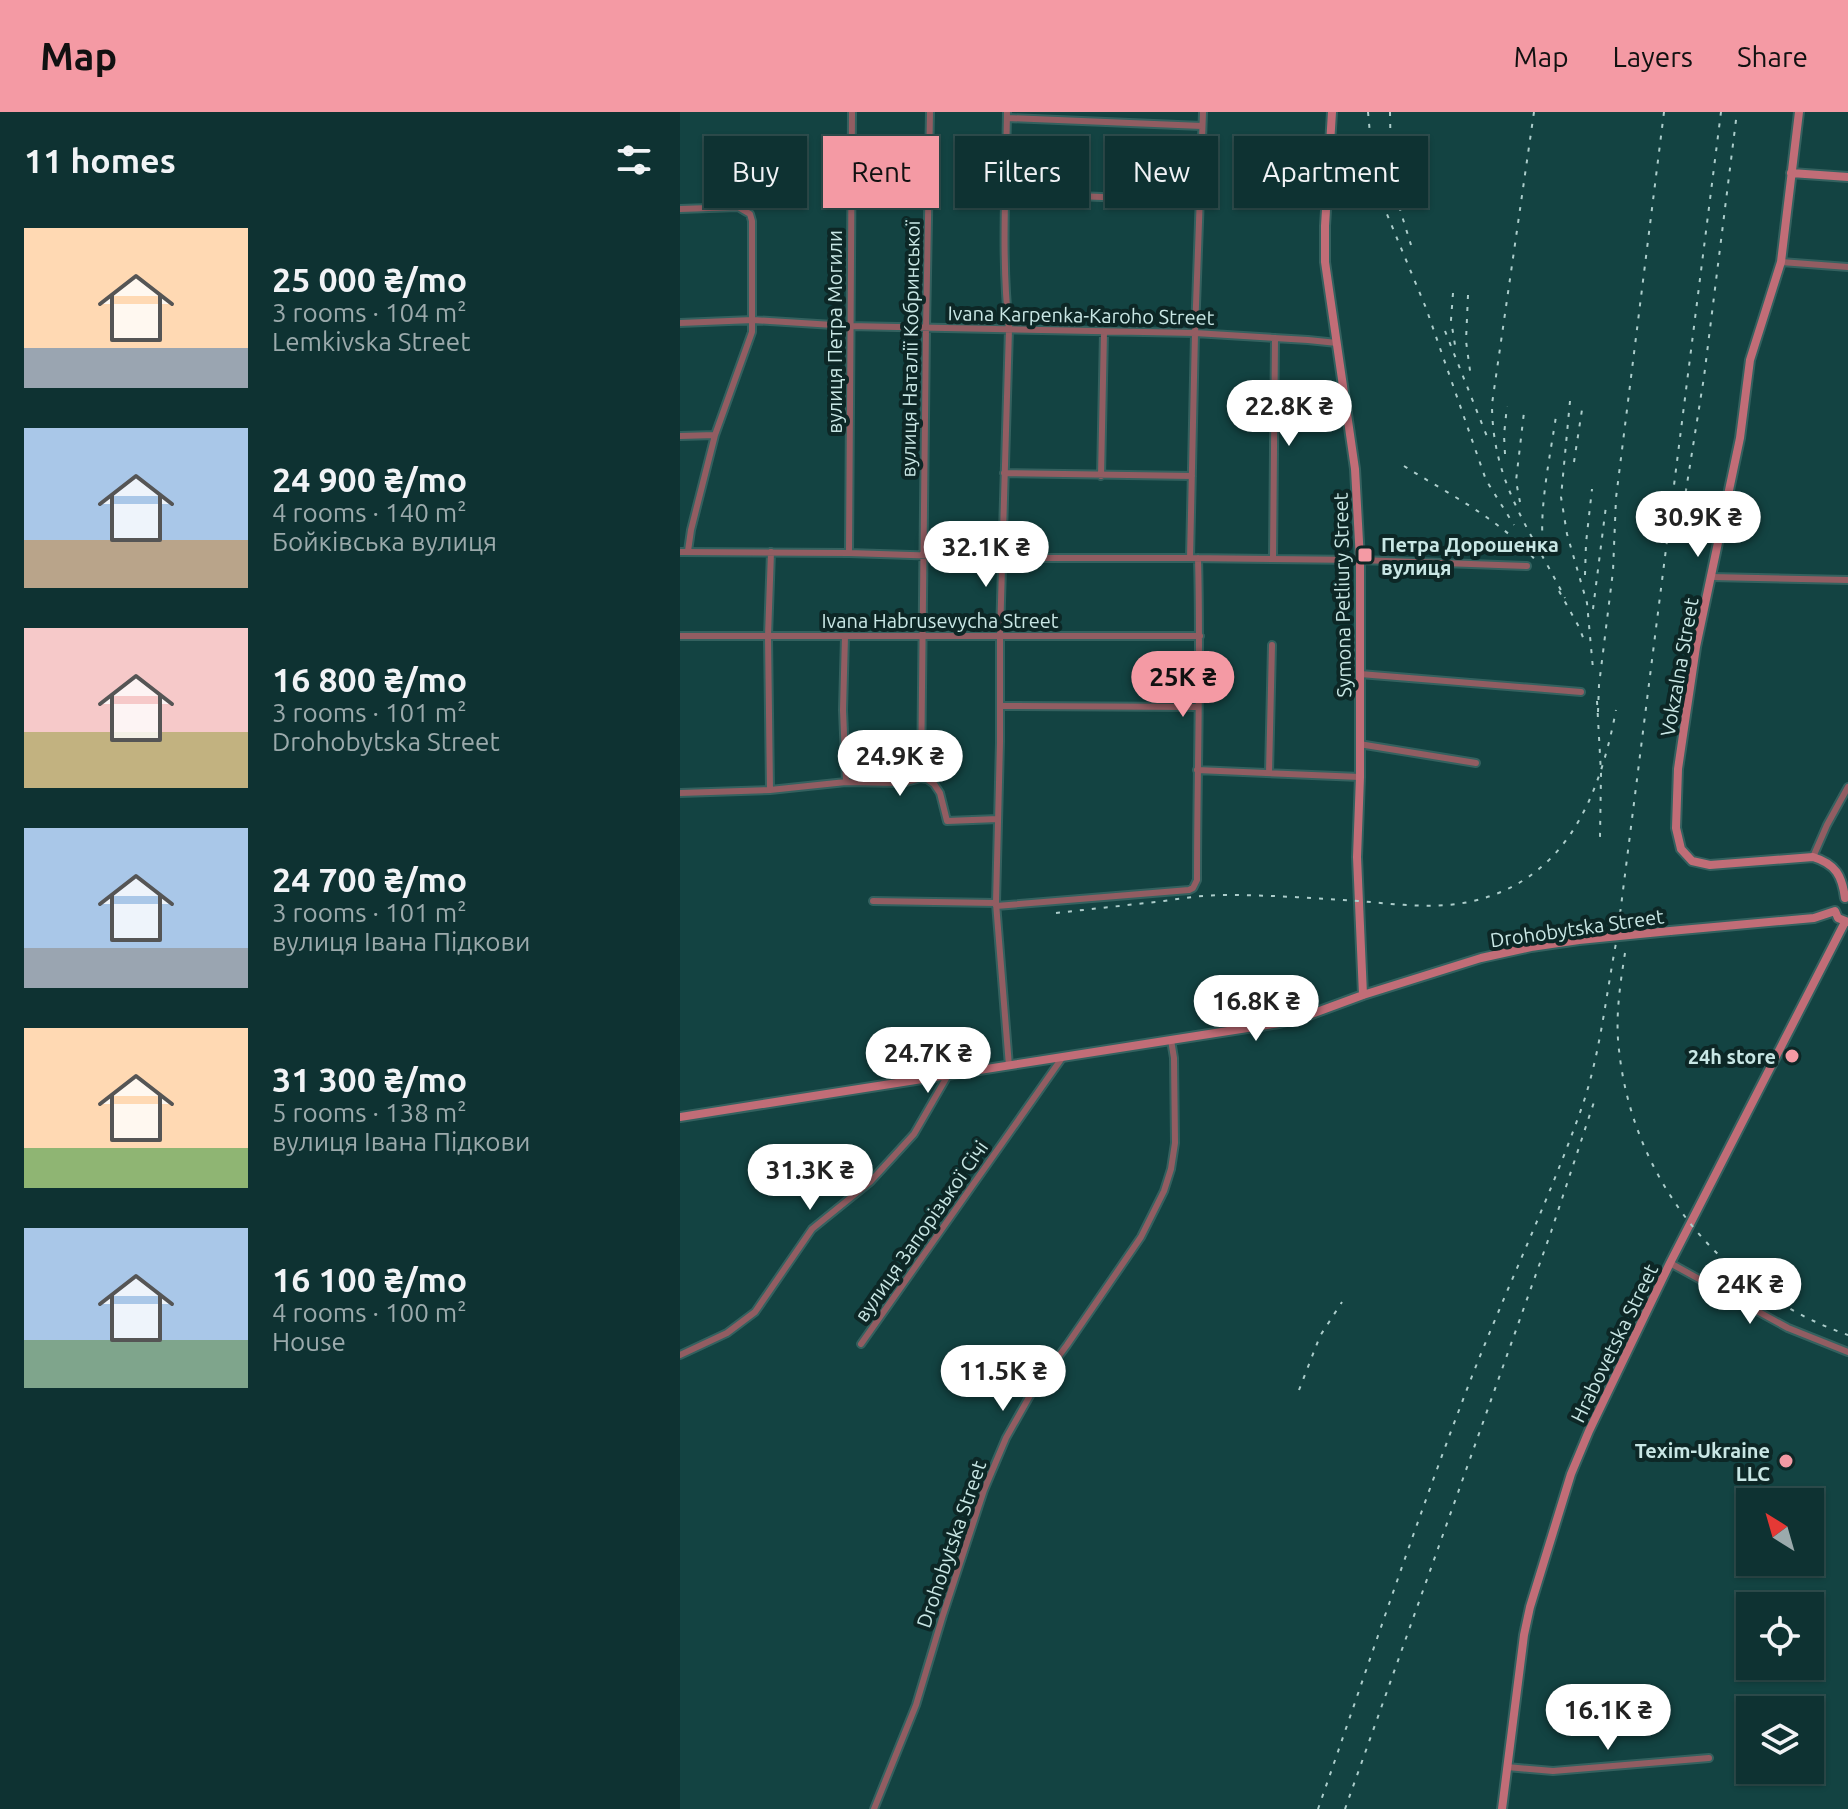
<!DOCTYPE html>
<meta charset="utf-8">
<style>
body{margin:0;font-family:Ubuntu,sans-serif;background:#173a3a;color:#f1f3f6;height:100vh;display:flex;flex-direction:column;font-size:30px;white-space:nowrap}
*{box-sizing:border-box;margin:0}
p{font-size:26px;color:#9baaac}
.icon{flex:none;width:44px;height:44px;fill:none;stroke:currentColor;stroke-width:2;stroke-linecap:round;stroke-linejoin:round}
.map{position:relative;flex:1;overflow:hidden}
.side{display:flex;flex-direction:column;background:#0e3232;width:680px}
.side>*{flex:none}
.banner{position:absolute;left:24px;top:24px;width:760px;height:72px;display:flex;gap:16px}
.needle{width:52px;rotate:323deg}
.buttons{position:absolute;left:1056px;top:1376px;display:grid;gap:16px}
.buttons a{display:grid;place-items:center;width:88px;height:88px;border-radius:0px;background:#0e3232;box-shadow:0 2px 6px #0004,0 0 0 2px #2e4d4d;font-size:40px}
.price{position:absolute;translate:-50% -68px;padding:0 18px;border-radius:28px;background:#fff;color:#222;font-size:26px;line-height:52px;filter:drop-shadow(0 2px 4px #0008)}
.price::after{content:'';position:absolute;left:50%;top:48px;width:24px;height:18px;margin-left:-12px;background:inherit;clip-path:polygon(0 0,100% 0,50% 100%)}
.price.on{background:#f49aa4;color:#111}
ul{padding:0;list-style:none}
li{display:flex;align-items:center;gap:24px;height:200px;padding:0 24px}
li span{display:grid;place-items:center;flex:none;width:224px;height:160px;border-radius:0px;color:#555}
li>.icon{margin-inline-start:auto}
span .icon{width:96px;height:96px;fill:#fffc;stroke-width:1}
li b{font-size:34px}
h2{display:flex;justify-content:space-between;align-items:center;height:96px;padding:0 24px;font-size:34px}
.chip{padding:0 28px;border-radius:0px;background:#0e3232;box-shadow:0 2px 6px #0004,0 0 0 2px #2e4d4d;font-size:28px;line-height:72px}
.chip.on{background:#f49aa4;color:#111}
header{display:flex;align-items:center;gap:48px;box-sizing:border-box;height:112px;padding:0 40px;background:#f49aa4;color:#111}
header strong{font-size:38px}
nav{display:flex;gap:44px;margin-inline-start:auto;font-size:28px}
main{display:flex;flex:1;min-height:0}
.map>svg:first-child{display:block}
.lines{fill:none;stroke-linecap:round;stroke-linejoin:round}
.street-casing{stroke:#34615f;stroke-width:10}
.secondary-casing{stroke:#34615f;stroke-width:12}
.street{stroke:#925d62;stroke-width:6}
.secondary{stroke:#c16d77;stroke-width:8}
.rail{stroke:#accdcb;stroke-width:2;stroke-dasharray:4 8;stroke-linecap:butt}
.secondary-bridge-casing{stroke:#34615f;stroke-width:12;stroke-linecap:butt}
.secondary-bridge{stroke:#c16d77;stroke-width:8}
.poi-dot{fill:#f49aa4;stroke:#0d2726;stroke-width:3}
.labels{text-anchor:middle;dominant-baseline:central;stroke-width:8;stroke-linejoin:round;paint-order:stroke}
.street-label{font-size:20px;fill:#c9e7e5;stroke:#0d2726}
.poi-label{font-size:20px;font-weight:bold;fill:#c9e7e5;stroke:#0d2726;text-anchor:end}
</style>
<header>
<strong>Map</strong>
<nav><a>Map</a><a>Layers</a><a>Share</a></nav>
</header>
<main>
<section class="side">
<h2>11 homes<svg class="icon" aria-label="filters" viewBox="0 0 24 24"><path d="M4 7h16M4 17h16"/><circle cx="9" cy="7" r="2"/><circle cx="15" cy="17" r="2"/></svg></h2>
<ul>
<li><span style="background:linear-gradient(#ffd9b3 75%,#9aa5b1 0)"><svg class="icon" aria-label="home" viewBox="0 0 24 24"><path d="M3 11l9-7 9 7M6 9v11h12V9"/></svg></span><div><b>25 000 ₴/mo</b><p>3 rooms · 104 m²</p><p>Lemkivska Street</p></div></li>
<li><span style="background:linear-gradient(#a9c7e8 70%,#b9a48a 0)"><svg class="icon" aria-label="home" viewBox="0 0 24 24"><path d="M3 11l9-7 9 7M6 9v11h12V9"/></svg></span><div><b>24 900 ₴/mo</b><p>4 rooms · 140 m²</p><p>Бойківська вулиця</p></div></li>
<li><span style="background:linear-gradient(#f6c9c9 65%,#c2b280 0)"><svg class="icon" aria-label="home" viewBox="0 0 24 24"><path d="M3 11l9-7 9 7M6 9v11h12V9"/></svg></span><div><b>16 800 ₴/mo</b><p>3 rooms · 101 m²</p><p>Drohobytska Street</p></div></li>
<li><span style="background:linear-gradient(#a9c7e8 75%,#9aa5b1 0)"><svg class="icon" aria-label="home" viewBox="0 0 24 24"><path d="M3 11l9-7 9 7M6 9v11h12V9"/></svg></span><div><b>24 700 ₴/mo</b><p>3 rooms · 101 m²</p><p>вулиця Івана Підкови</p></div></li>
<li><span style="background:linear-gradient(#ffd9b3 75%,#8fb573 0)"><svg class="icon" aria-label="home" viewBox="0 0 24 24"><path d="M3 11l9-7 9 7M6 9v11h12V9"/></svg></span><div><b>31 300 ₴/mo</b><p>5 rooms · 138 m²</p><p>вулиця Івана Підкови</p></div></li>
<li><span style="background:linear-gradient(#a9c7e8 70%,#7fa58c 0)"><svg class="icon" aria-label="home" viewBox="0 0 24 24"><path d="M3 11l9-7 9 7M6 9v11h12V9"/></svg></span><div><b>16 100 ₴/mo</b><p>4 rooms · 100 m²</p><p>House</p></div></li>
</ul>
</section>
<div class="map">
<svg width="1168" height="1697" viewBox="0 0 1168 1697">
<rect width="100%" height="100%" fill="#134342"/>
<g class="lines">
<defs>
<path id="street" d="M327,0C326,73 321,145 329,217L320,523V630L316,791L329,954
M327,6L522,14
M324,81L520,89
M0,97L58,95L70,102L72,109V220L35,323L11,418L8,439
M1101,150L1168,155
M0,211L73,208L169,214L515,221L628,228L657,231
M0,324L35,323
M324,361L512,364
M421,364L424,220
M0,440L169,441L322,446H510L680,448L847,454
M169,441L172,0
M510,446L515,221L523,0
M593,447L595,226
M1031,465L1168,468
M0,524H520
M165,524L163,598L166,670
M680,562L901,580
M320,594L518,595
M679,632L796,651
M517,658L680,665
M589,661L592,533
M241,666L246,216L250,0
M90,678L88,524L91,440
M0,681L90,678L166,670L222,671L241,666L247,667L254,672L260,681L267,709L318,707
M1133,745L1147,713L1168,675
M193,789L316,791
M316,794L509,778L513,776L517,768C517,661 521,554 518,446
M990,1151L1108,1216L1168,1240
M181,1232L382,946
M0,1243L47,1221L75,1200L132,1117L190,1070L234,1022L268,963
M827,1655L873,1659L1029,1646
M194,1697L236,1593L263,1503L304,1378L326,1326L352,1280L387,1233L461,1125L484,1079L491,1057L495,1031L494,946L491,928"/>
<path id="secondary" d="M652,0L645,114V150L675,357L680,448V665L677,745L683,883
M1119,0L1101,150L1070,248L1060,326L1016,535L998,657L996,716L1001,737L1012,749L1030,753L1133,745C1156,752 1162,764 1165,786
M1111,61L1168,65
M990,819L1134,806L1155,799L1158,806L1168,810
M0,1005L599,911L626,904L683,883L801,846L851,835L899,828
M822,1697L844,1523L850,1495L891,1362L909,1319L990,1151L1165,810"/>
</defs>
<use href="#street" class="street-casing"/>
<use href="#secondary" class="secondary-casing"/>
<use href="#street" class="street"/>
<use href="#secondary" class="secondary"/>
<path class="rail" d="M688,0L691,33L698,59
M710,0L711,56L714,78L731,133
M854,0L812,292C812,371 851,419 885,486
M684,47L746,196L806,368L834,413
M773,181L771,208L775,233
M788,183L786,229L791,266
M765,219L808,327
M890,289L881,385L887,422L907,491L913,557
M825,342L824,323L827,294
M894,350L903,291
M724,354C770,383 822,408 857,450
M840,390L836,369L844,300
M1000,416L1024,265L1057,0
M865,442C856,409 871,340 876,304
M905,463L906,431L912,377
M879,479L899,515L904,528
M913,497L926,394
M917,589L921,661L920,725
M918,600L919,573L933,459L936,386L984,0
M376,801C412,797 448,793 484,789C504,786 524,783 545,783C589,783 634,786 678,789C716,792 755,798 793,789C887,767 920,683 936,598
M945,841C940,873 935,906 939,938C953,1070 1044,1180 1168,1223
M619,1278L640,1224L662,1190
M638,1697C686,1560 732,1421 784,1285C821,1187 868,1092 903,992C921,938 926,882 937,826L1041,0
M665,1697L871,1120L914,990"/>
<defs>
<path id="secondary-bridge" d="M899,828L990,819"/>
</defs>
<use href="#secondary-bridge" class="secondary-bridge-casing"/>
<use href="#secondary-bridge" class="secondary-bridge"/>
</g>
<g class="poi-dot">
<rect x="677" y="435" width="16" height="16" rx="4"/>
<circle cx="1112" cy="944" r="8"/>
<circle cx="1106" cy="1349" r="8"/>
</g>
<g class="labels">
<g class="street-label">
<text transform="translate(401 203) rotate(1)">Ivana Karpenka-Karoho Street</text>
<text transform="translate(154 220) rotate(-90)">вулиця Петра Могили</text>
<text transform="translate(230 237) rotate(-89)">вулиця Наталії Кобринської</text>
<text transform="translate(662 483) rotate(-91)">Symona Petliury Street</text>
<text x="260" y="508">Ivana Habrusevycha Street</text>
<text transform="translate(999 555) rotate(-80)">Vokzalna Street</text>
<text transform="translate(897 816) rotate(-8)">Drohobytska Street</text>
<text transform="translate(241 1119) rotate(-55)">вулиця Запорізької Січі</text>
<text transform="translate(934 1231) rotate(-64)">Hrabovetska Street</text>
<text transform="translate(271 1432) rotate(-71)">Drohobytska Street</text>
</g>
<g class="poi-label">
<text x="701" y="432" text-anchor="start">Петра Дорошенка<tspan x="701" dy="23">вулиця</tspan></text>
<text x="1096" y="944">24h store</text>
<text x="1090" y="1338">Texim-Ukraine<tspan x="1090" dy="23">LLC</tspan></text>
</g>
</g>
</svg>
<div class="buttons">
<a><svg class="needle" viewBox="-14 -14 28 28"><path d="M0-13l5 13h-10z" fill="#e53935"/><path d="M0 13l5-13h-10z" fill="#9baaac"/></svg></a>
<a><svg class="icon" aria-label="locate" viewBox="0 0 24 24"><circle cx="12" cy="12" r="6"/><path d="M12 2v4M12 18v4M2 12h4M18 12h4"/></svg></a>
<a><svg class="icon" aria-label="layers" viewBox="0 0 24 24"><path d="M12 4l9 5-9 5-9-5zM3 14l9 5 9-5"/></svg></a>
</div>
<b class="price" style="left:609px;top:336px">22.8K ₴</b>
<b class="price" style="left:1018px;top:447px">30.9K ₴</b>
<b class="price" style="left:306px;top:477px">32.1K ₴</b>
<b class="price on" style="left:503px;top:607px">25K ₴</b>
<b class="price" style="left:220px;top:686px">24.9K ₴</b>
<b class="price" style="left:576px;top:931px">16.8K ₴</b>
<b class="price" style="left:248px;top:983px">24.7K ₴</b>
<b class="price" style="left:130px;top:1100px">31.3K ₴</b>
<b class="price" style="left:1070px;top:1214px">24K ₴</b>
<b class="price" style="left:323px;top:1301px">11.5K ₴</b>
<b class="price" style="left:928px;top:1640px">16.1K ₴</b>
<div class="banner">
<a class="chip">Buy</a>
<a class="chip on">Rent</a>
<a class="chip">Filters</a>
<a class="chip">New</a>
<a class="chip">Apartment</a>
</div>
</div>
</main>
